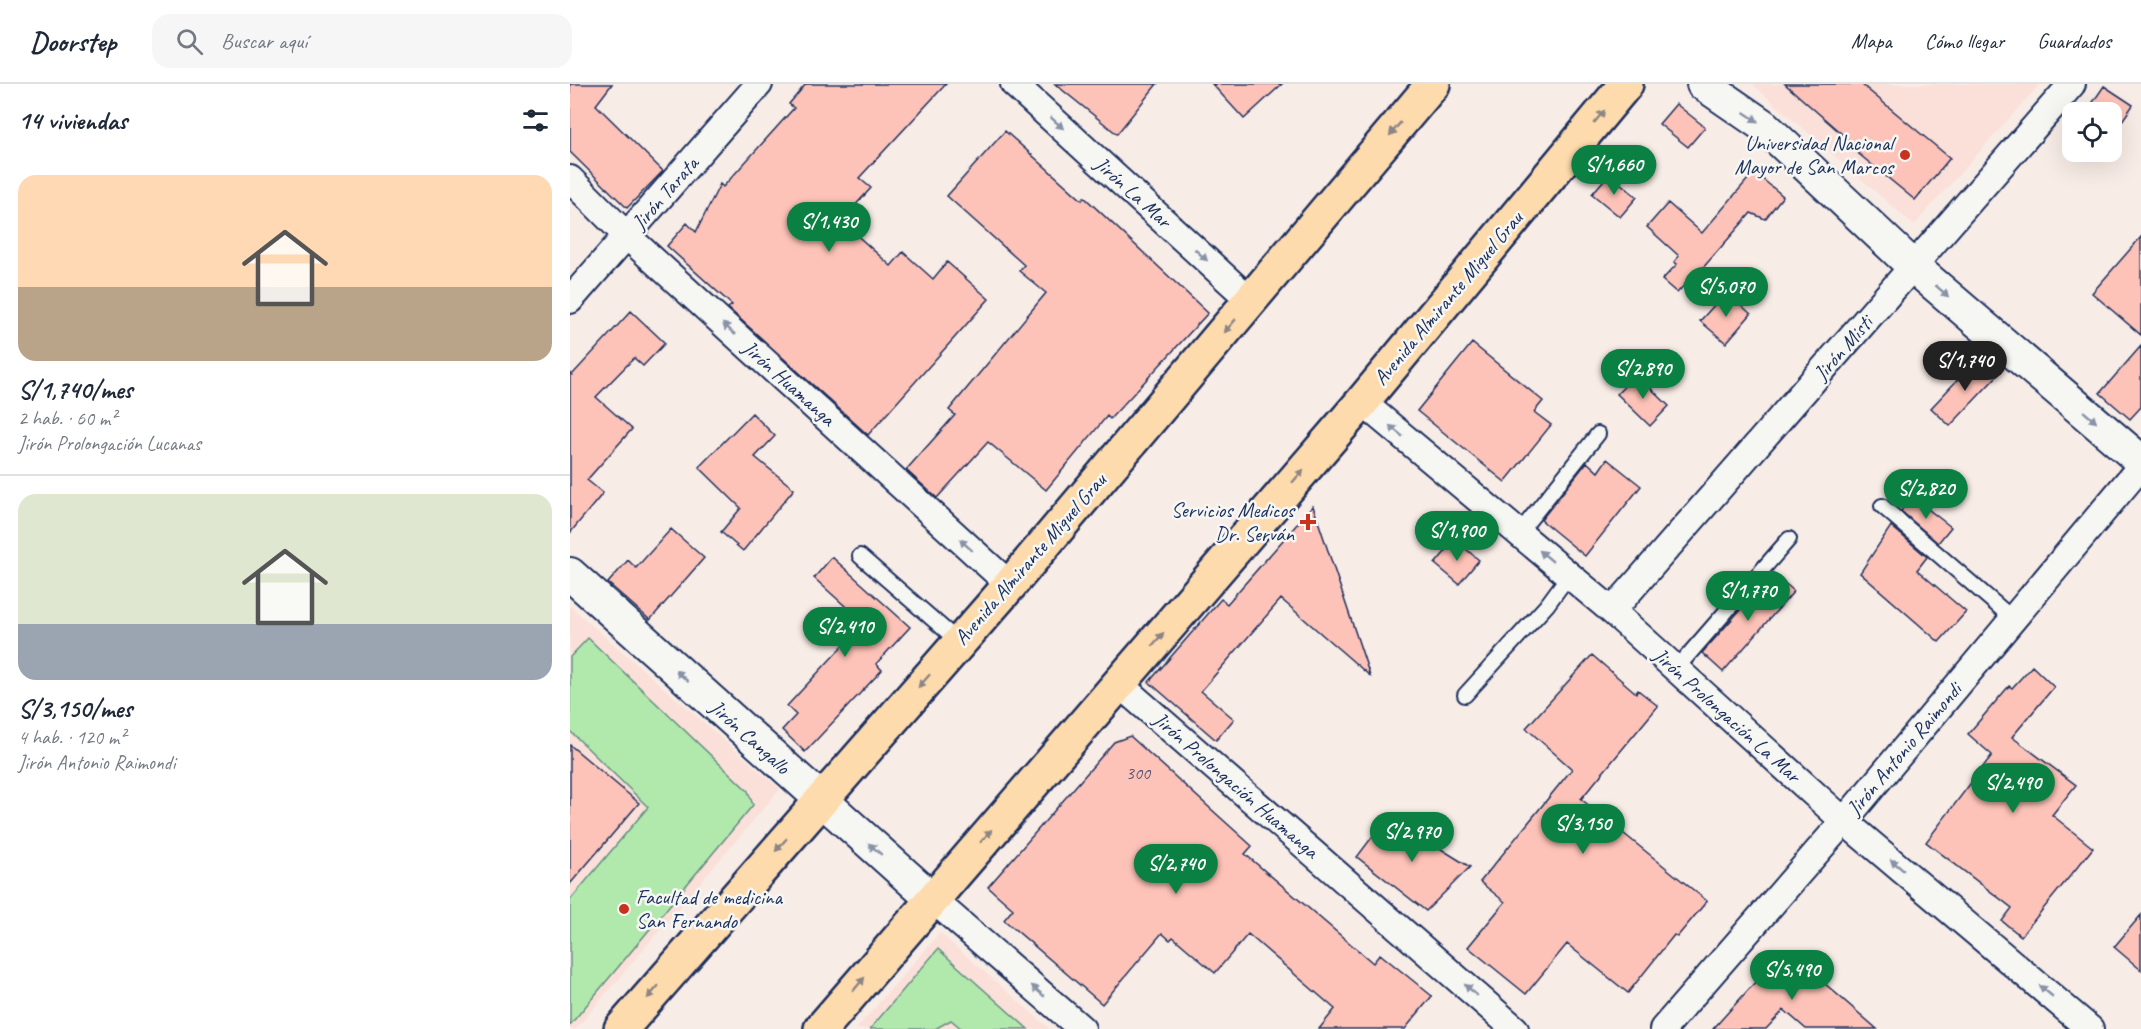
<!DOCTYPE html>
<html lang="es">
<meta charset="utf-8">
<style>
body{margin:0;font-family:Caveat,sans-serif;background:#f6f6f7;color:#1f2937;height:100vh;display:flex;flex-direction:column;font-size:22px;white-space:nowrap}
*{box-sizing:border-box;margin:0}
p{font-size:20px;color:#747a83}
.icon{flex:none;width:33px;height:33px;fill:none;stroke:currentColor;stroke-width:2;stroke-linecap:round;stroke-linejoin:round}
.map{position:relative;flex:1;overflow:hidden}
.side{display:flex;flex-direction:column;background:#fff;width:570px}
.side>*{flex:none}
.tools{position:absolute;left:1492px;top:18px;display:grid;gap:12px}
.tools a{display:grid;place-items:center;width:60px;height:60px;border-radius:12px;background:#fff;box-shadow:0 6px 24px #0002;font-size:30px}
.price{position:absolute;translate:-50% -51px;padding:0 14px;border-radius:21px;background:#0b8043;color:#fff;font-size:20px;line-height:39px;filter:drop-shadow(0 2px 3px #0008)}
.price::after{content:'';position:absolute;left:50%;top:36px;width:18px;height:14px;margin-left:-9px;background:inherit;clip-path:polygon(0 0,100% 0,50% 100%)}
.price.current{background:#222;color:#fff}
ul{padding:0;list-style:none}
li{display:grid;align-content:center;gap:12px;height:318px;padding:0 18px}
li+li{border-top:2px solid #e0e1e3}
li span{display:grid;place-items:center;height:186px;border-radius:18px;color:#555}
li>.icon{margin-inline-start:auto}
span .icon{width:108px;height:108px;fill:#fffc;stroke-width:1}
li b{font-size:26px}
h2{display:flex;justify-content:space-between;align-items:center;height:72px;padding:0 18px;font-size:26px}
header{display:flex;align-items:center;gap:36px;box-sizing:border-box;height:84px;padding:0 30px;background:#fff;border-bottom:2px solid #e0e1e3}
header strong{font-size:28px}
nav{display:flex;gap:33px;margin-inline-start:auto;font-size:21px}
.search{width:420px;height:54px;background:#f6f6f7;display:flex;align-items:center;gap:15px;box-sizing:border-box;padding:0 21px;border-radius:18px;color:#747a83;font-size:22px}
main{display:flex;flex:1;min-height:0}
.map>svg:first-child{display:block}
.built{fill:#fae0d8}
.green{fill:#b1e9ac;stroke:#668c85;stroke-width:1.5}
.building{fill:#fec3b8;stroke:#1b2f5e;stroke-width:1.5}
.lines{fill:none;stroke-linecap:round;stroke-linejoin:round}
.service-casing{stroke:#1b2f5e;stroke-width:18}
.minor-casing{stroke:#1b2f5e;stroke-width:30}
.tertiary-casing{stroke:#1b2f5e;stroke-width:36}
.primary-casing{stroke:#1b2f5e;stroke-width:38}
.service{stroke:#f6f6f2;stroke-width:14}
.minor{stroke:#f6f6f2;stroke-width:26}
.tertiary{stroke:#f6f6f2;stroke-width:32}
.primary{stroke:#fedbac;stroke-width:33}
.oneway{fill:#8c8585}
.oneway2{fill:#8892a8}
.poi-dot{fill:#c8321e;stroke:#f6f6f2;stroke-width:2}
.labels{text-anchor:middle;dominant-baseline:central;stroke-width:5;stroke-linejoin:round;paint-order:stroke}
.number-label{font-size:18px;fill:#545474}
.poi-label{font-size:21px;fill:#1b2f5e;stroke:#f6f6f2;text-anchor:end}
.street-label{font-size:21px;fill:#1b2f5e;stroke:#f6f6f2}
</style>
<header>
<strong>Doorstep</strong>
<div class="search"><svg class="icon" aria-label="search" viewBox="0 0 24 24"><circle cx="10" cy="10" r="6"/><path d="M15 15l6 6"/></svg>Buscar aquí</div>
<nav><a>Mapa</a><a>Cómo llegar</a><a>Guardados</a></nav>
</header>
<main>
<section class="side">
<h2>14 viviendas<svg class="icon" aria-label="filters" viewBox="0 0 24 24"><path d="M4 7h16M4 17h16"/><circle cx="9" cy="7" r="2"/><circle cx="15" cy="17" r="2"/></svg></h2>
<ul>
<li><span style="background:linear-gradient(#ffd9b3 60%,#b9a48a 0)"><svg class="icon" aria-label="home" viewBox="0 0 24 24"><path d="M3 11l9-7 9 7M6 9v11h12V9"/></svg></span><div><b>S/1,740/mes</b><p>2 hab. · 60 m²</p><p>Jirón Prolongación Lucanas</p></div></li>
<li><span style="background:linear-gradient(#dfe7d0 70%,#9aa5b1 0)"><svg class="icon" aria-label="home" viewBox="0 0 24 24"><path d="M3 11l9-7 9 7M6 9v11h12V9"/></svg></span><div><b>S/3,150/mes</b><p>4 hab. · 120 m²</p><p>Jirón Antonio Raimondi</p></div></li>
</ul>
</section>
<div class="map">
<svg width="1571" height="945" viewBox="0 0 1571 945">
<rect width="100%" height="100%" fill="#f8ece6"/>
<filter id="ink" filterUnits="userSpaceOnUse"><feTurbulence type="fractalNoise" baseFrequency=".0167" numOctaves="2"/><feDisplacementMap in="SourceGraphic" scale="12" xChannelSelector="R" yChannelSelector="G"/><feConvolveMatrix kernelMatrix="1 2 1 2 8 2 1 2 1" color-interpolation-filters="sRGB"/></filter>
<g filter="url(#ink)">
<path class="built" d="M1182,0H1470L1344,141Z
M0,522L210,705L6,945H0Z
M370,849L480,945H286Z"/>
<path class="green" d="M18,554L178,707L183,721L0,941V816L78,723L0,647V573Z
M368,865L458,945H392L381,936L365,945H300Z"/>
<path class="building" d="M0,0H42L26,21L93,87L57,124L0,68Z
M236,0H376L289,94L301,104L271,137L321,182L333,168L363,195L377,178L419,215L298,351L158,224L162,221L97,162L117,139L126,148L150,100L153,103L224,24L219,20Z
M485,0H587L547,50Z
M642,0H712L674,35Z
M1215,0H1291L1380,74L1345,116L1279,62L1282,59Z
M1534,2L1563,21L1550,40L1542,35V28H1533L1521,21Z
M1106,20L1135,43L1118,63L1089,40Z
M435,47L512,116L514,113L638,229L540,335L537,332L476,406L418,358L367,414L336,386L385,331L379,326L476,209L449,187L454,181L377,112Z
M1184,88L1213,112L1195,135L1181,129L1124,194L1122,193L1107,209L1092,196L1107,180L1104,178L1109,172L1077,143L1098,119L1132,149Z
M1039,90L1067,113L1050,133L1022,110Z
M1571,153V251L1522,209Z
M1156,208L1181,230L1156,259L1130,237Z
M61,227L95,259L73,282L64,274L26,313L62,345L17,396L33,409L0,449V289L2,291Z
M902,259L973,317L964,328L981,341L935,398L847,327Z
M1571,262V323L1560,335L1530,309Z
M1409,273L1428,291L1380,342L1361,324Z
M1066,290L1099,322L1080,342L1047,310Z
M182,329L205,352L185,373L224,405L173,467L151,448L171,424L129,383Z
M1037,375L1071,402L1015,472L971,436L1017,378L1028,388Z
M1341,412L1381,443L1368,459L1331,427Z
M743,422L800,592L711,515L631,607L664,635L646,656L579,598L651,515L657,520Z
M1321,442L1357,473L1347,486L1396,528L1369,558L1290,489Z
M101,445L134,474L80,536L38,499L58,476L66,484Z
M885,456L909,476L889,500L865,480Z
M262,473L340,543L306,580L312,586L235,668L212,646L226,631L217,622L294,539L244,494Z
M1203,489L1224,507L1153,588L1132,569Z
M1022,571L1066,609L1068,606L1088,622L1011,715L1137,817L1107,853L1104,851L1058,909L997,860L956,910L898,863L935,818L910,798L1002,685L956,644Z
M1462,582L1484,603L1442,653L1506,701L1482,731L1523,764L1451,852L1432,837L1442,824L1356,758L1422,671L1398,650L1439,602L1442,604Z
M560,652L682,762L675,770L803,879L810,870L862,912L835,945H749L765,925L678,850L645,889L603,853L600,856L592,849L532,920L434,836L443,825L418,803L544,658Z
M0,661L69,719L0,800Z
M818,732L900,783L856,827L787,773Z
M1571,831V886L1544,863Z
M1215,865L1307,945H1236L1214,926L1196,945H1143Z"/>
<g class="lines">
<defs>
<path id="service" d="M1312,422L1443,535
M949,449L1028,350
M290,472L389,558
M1106,585L1219,455
M895,611L977,521L999,491"/>
<path id="minor" d="M444,0L681,217
M0,95L57,152L440,501
M0,216L189,0
M792,318L1042,527L1274,737L1520,945
M1042,527L1502,0
M549,600L945,945
M361,814L512,945
M1093,945L1274,737L1571,382"/>
<path id="tertiary" d="M1133,0L1194,42L1345,184L1571,377
M0,490L361,814"/>
<path id="primary" d="M51,945L440,501L863,0
M251,945L792,318L1056,0"/>
</defs>
<use href="#service" class="service-casing"/>
<use href="#minor" class="minor-casing"/>
<use href="#tertiary" class="tertiary-casing"/>
<use href="#primary" class="primary-casing"/>
<use href="#service" class="service"/>
<use href="#minor" class="minor"/>
<use href="#tertiary" class="tertiary"/>
<use href="#primary" class="primary"/>
</g>
<defs><path id="oneway-solid" d="M-6-.8H1V-3.2L6.5 0L1 3.2V.8H-6Z" transform="scale(1.5)"/></defs>
<g class="oneway">
<use href="#oneway-solid" transform="translate(1029 33) rotate(-50)"/>
<use href="#oneway-solid" transform="translate(825 45) rotate(130)"/>
<use href="#oneway-solid" transform="translate(660 242) rotate(130)"/>
<use href="#oneway-solid" transform="translate(728 392) rotate(-49)"/>
<use href="#oneway-solid" transform="translate(588 555) rotate(-49)"/>
<use href="#oneway-solid" transform="translate(354 597) rotate(132)"/>
<use href="#oneway-solid" transform="translate(416 752) rotate(-49)"/>
<use href="#oneway-solid" transform="translate(211 761) rotate(131)"/>
<use href="#oneway-solid" transform="translate(289 900) rotate(-50)"/>
<use href="#oneway-solid" transform="translate(83 908) rotate(131)"/>
</g>
<g class="oneway2">
<use href="#oneway-solid" transform="translate(1181 33) rotate(34)"/>
<use href="#oneway-solid" transform="translate(487 39) rotate(42)"/>
<use href="#oneway-solid" transform="translate(631 171) rotate(42)"/>
<use href="#oneway-solid" transform="translate(1372 207) rotate(41)"/>
<use href="#oneway-solid" transform="translate(159 245) rotate(-138)"/>
<use href="#oneway-solid" transform="translate(1520 333) rotate(41)"/>
<use href="#oneway-solid" transform="translate(826 347) rotate(-140)"/>
<use href="#oneway-solid" transform="translate(396 461) rotate(-138)"/>
<use href="#oneway-solid" transform="translate(976 472) rotate(-140)"/>
<use href="#oneway-solid" transform="translate(112 592) rotate(-138)"/>
<use href="#oneway-solid" transform="translate(305 765) rotate(-139)"/>
<use href="#oneway-solid" transform="translate(1327 781) rotate(-140)"/>
<use href="#oneway-solid" transform="translate(901 906) rotate(-139)"/>
<use href="#oneway-solid" transform="translate(468 907) rotate(-139)"/>
<use href="#oneway-solid" transform="translate(1476 907) rotate(-140)"/>
</g>
</g>
<g class="poi-dot">
<circle cx="1335" cy="71" r="6"/>
<path d="M735 429h6v6h6v6h-6v6h-6v-6h-6v-6h6z"/>
<circle cx="54" cy="825" r="6"/>
</g>
<g class="labels">
<g class="number-label">
<text x="568" y="689">300</text>
</g>
<g class="poi-label">
<text x="1323" y="59">Universidad Nacional<tspan x="1323" dy="24">Mayor de San Marcos</tspan></text>
<text x="724" y="426">Servicios Medicos<tspan x="724" dy="24">Dr. Serván</tspan></text>
<text x="66" y="813" text-anchor="start">Facultad de medicina<tspan x="66" dy="24">San Fernando</tspan></text>
</g>
<g class="street-label">
<text transform="translate(563 108) rotate(42)">Jirón La Mar</text>
<text transform="translate(95 109) rotate(-49)">Jirón Tarata</text>
<text transform="translate(878 214) rotate(-50)">Avenida Almirante Miguel Grau</text>
<text transform="translate(1273 264) rotate(-49)">Jirón Misti</text>
<text transform="translate(219 299) rotate(42)">Jirón Huamanga</text>
<text transform="translate(460 475) rotate(-49)">Avenida Almirante Miguel Grau</text>
<text transform="translate(1157 631) rotate(42)">Jirón Prolongación La Mar</text>
<text transform="translate(180 653) rotate(42)">Jirón Cangallo</text>
<text transform="translate(1334 665) rotate(-50)">Jirón Antonio Raimondi</text>
<text transform="translate(666 701) rotate(41)">Jirón Prolongación Huamanga</text>
</g>
</g>
</svg>
<div class="tools">
<a><svg class="icon" aria-label="locate" viewBox="0 0 24 24"><circle cx="12" cy="12" r="6"/><path d="M12 2v4M12 18v4M2 12h4M18 12h4"/></svg></a>
</div>
<b class="price" style="left:1044px;top:112px">S/1,660</b>
<b class="price" style="left:259px;top:169px">S/1,430</b>
<b class="price" style="left:1156px;top:234px">S/5,070</b>
<b class="price current" style="left:1395px;top:308px">S/1,740</b>
<b class="price" style="left:1073px;top:316px">S/2,890</b>
<b class="price" style="left:1356px;top:436px">S/2,820</b>
<b class="price" style="left:887px;top:478px">S/1,900</b>
<b class="price" style="left:1178px;top:538px">S/1,770</b>
<b class="price" style="left:275px;top:574px">S/2,410</b>
<b class="price" style="left:1443px;top:730px">S/2,490</b>
<b class="price" style="left:1013px;top:771px">S/3,150</b>
<b class="price" style="left:842px;top:779px">S/2,970</b>
<b class="price" style="left:606px;top:811px">S/2,740</b>
<b class="price" style="left:1222px;top:917px">S/5,490</b>
</div>
</main>
